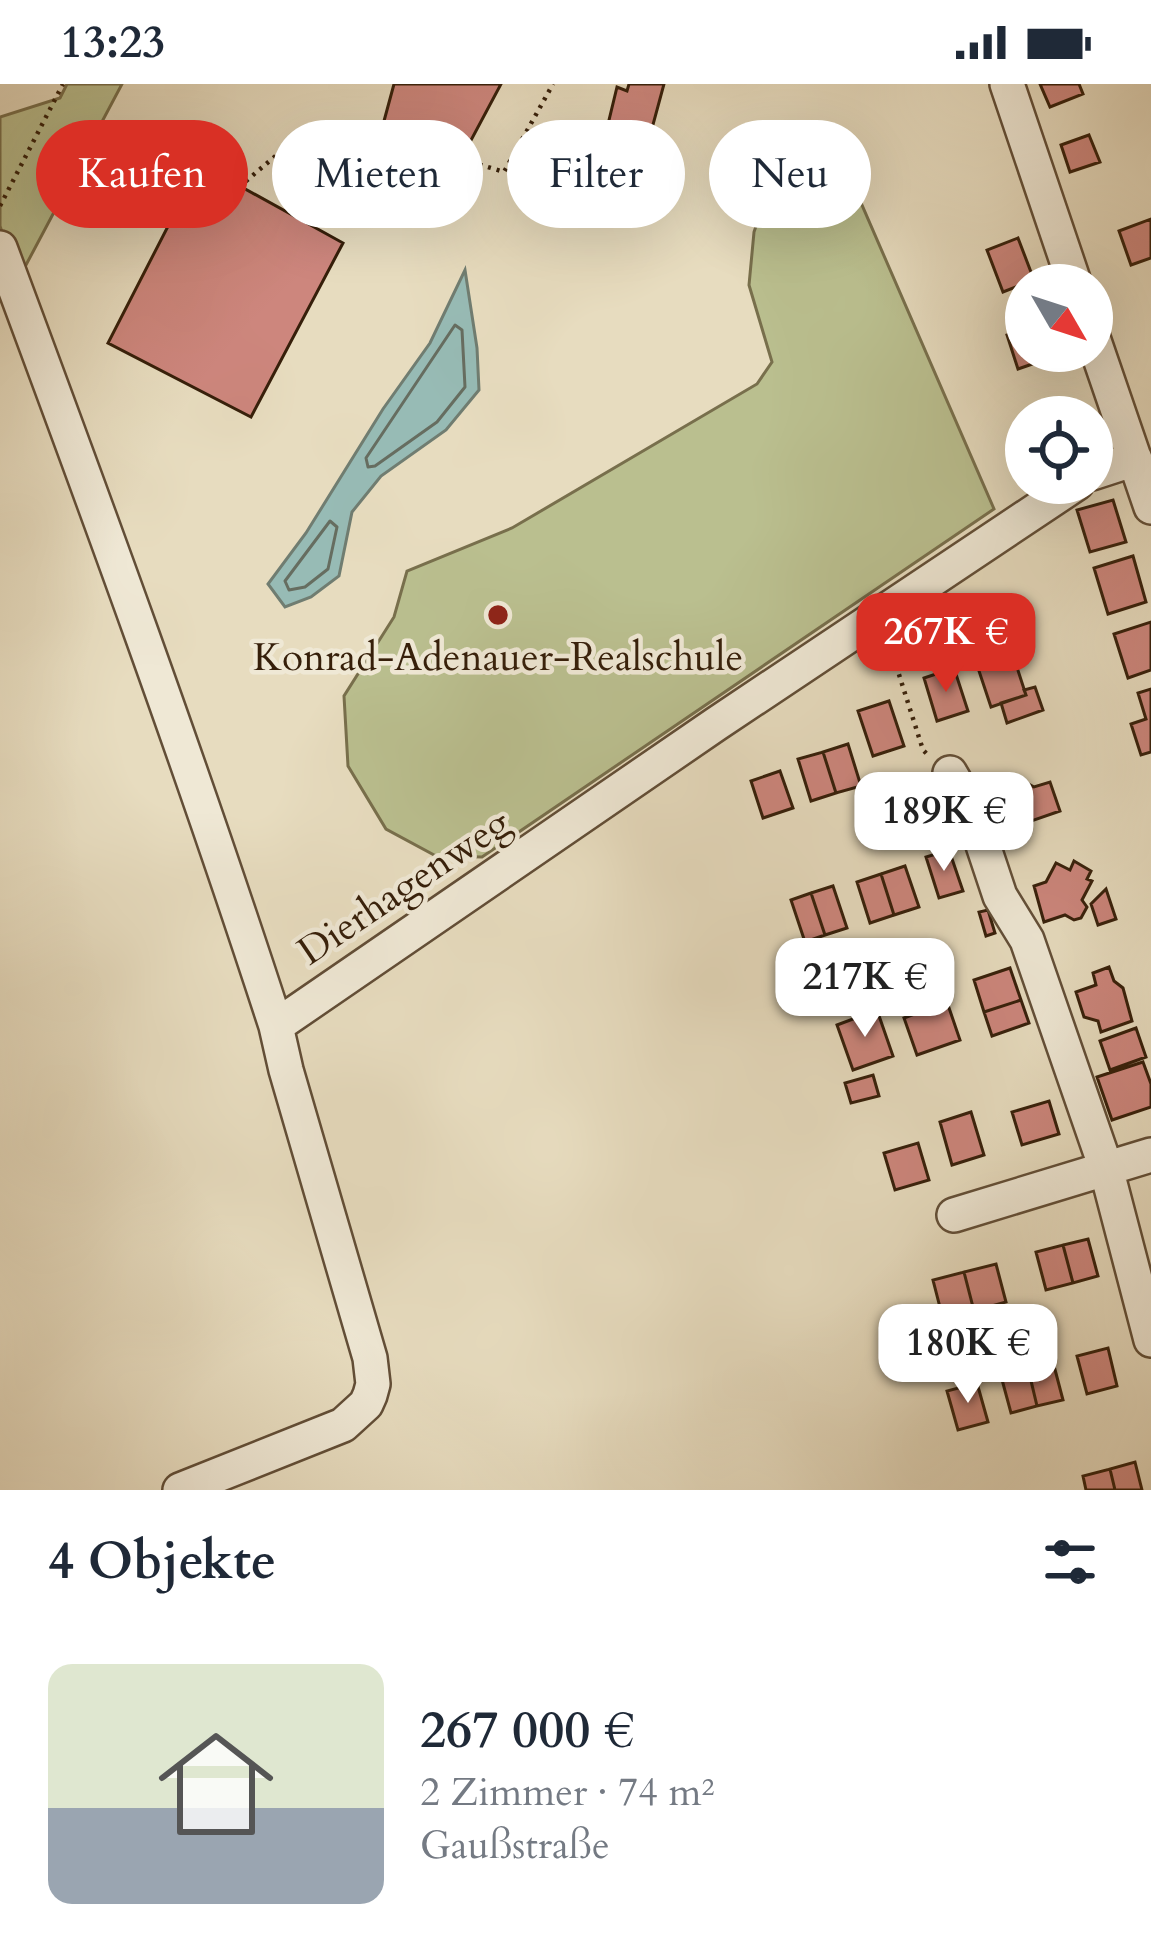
<!DOCTYPE html>
<html lang="de">
<meta charset="utf-8">
<style>
body{margin:0;font-family:Cardo,serif;background:#f6f6f7;color:#1f2937;height:100vh;display:flex;flex-direction:column;font-size:45px;white-space:nowrap}
*{box-sizing:border-box;margin:0}
p{font-size:39px;color:#747a83}
.icon{flex:none;width:66px;height:66px;fill:none;stroke:currentColor;stroke-width:2;stroke-linecap:round;stroke-linejoin:round}
.map{position:relative;height:1406px;overflow:hidden}
.drawer{display:flex;flex-direction:column;background:#fff;flex:1}
.drawer>*{flex:none}
.banner{position:absolute;left:36px;top:36px;width:1080px;height:108px;display:flex;gap:24px}
.needle{width:78px;rotate:129deg}
.buttons{position:absolute;left:1005px;top:180px;display:grid;gap:24px}
.buttons a{display:grid;place-items:center;width:108px;height:108px;border-radius:50%;background:#fff;box-shadow:0 12px 48px #0002;font-size:60px}
.price{position:absolute;translate:-50% -102px;padding:0 27px;border-radius:24px;background:#fff;color:#222;font-size:39px;line-height:78px;filter:drop-shadow(0 3px 6px #0008)}
.price::after{content:'';position:absolute;left:50%;top:72px;width:36px;height:27px;margin-left:-18px;background:inherit;clip-path:polygon(0 0,100% 0,50% 100%)}
.price.current{background:#d93025;color:#fff}
ul{padding:0;list-style:none}
li{display:flex;align-items:center;gap:36px;height:300px;padding:0 48px}
li span{display:grid;place-items:center;flex:none;width:336px;height:240px;border-radius:24px;color:#555}
li>.icon{margin-inline-start:auto}
span .icon{width:144px;height:144px;fill:#fffc;stroke-width:1}
li b{font-size:51px}
h2{display:flex;justify-content:space-between;align-items:center;height:144px;padding:0 48px;font-size:51px}
.pill{padding:0 42px;border-radius:54px;background:#fff;box-shadow:0 12px 48px #0002;font-size:42px;line-height:108px}
.pill.current{background:#d93025;color:#fff}
.status{display:flex;justify-content:space-between;align-items:center;height:84px;padding:0 60px;background:#fff;direction:ltr}
.status svg{height:33px;fill:currentColor}
.map>svg:first-child{display:block}
.green{fill:#babf8f;stroke:#786f4c;stroke-width:3}
.water{fill:#97bbb5;stroke:#707d71;stroke-width:3}
.lines{fill:none;stroke-linecap:round;stroke-linejoin:round}
.shore{stroke:#666d60;stroke-width:3}
.building{fill:#cd867d;stroke:#361f0a;stroke-width:3}
.minor-casing{stroke:#624e37;stroke-width:38}
.path{stroke:#361f0a;stroke-width:4.5;stroke-dasharray:3 6;stroke-linecap:butt}
.minor{stroke:#efe8d5;stroke-width:33}
.poi-dot{fill:#8f2418;stroke:#efe8d5;stroke-width:4.5}
.labels{text-anchor:middle;dominant-baseline:central;stroke-width:9;stroke-linejoin:round;paint-order:stroke}
.poi-label{font-size:39px;fill:#361f0a;stroke:#efe8d5}
.street-label{font-size:39px;fill:#361f0a;stroke:#efe8d5}
</style>
<div class="status"><b>13:23</b><svg viewBox="0 0 49 12"><path d="M0 12V9h3v3zM5 12V6h3v6zM10 12V3h3v9zM15 12V0h3v12zM26 1h20v11H26zM47 4h2v5h-2z"/></svg></div>
<div class="map">
<svg width="1151" height="1406" viewBox="0 0 1151 1406">
<rect width="100%" height="100%" fill="#e7dcbf"/>
<filter id="stains"><feTurbulence type="fractalNoise" baseFrequency=".00167" numOctaves="4"/><feColorMatrix values="0 0 0 0 .2 0 0 0 0 .09 0 0 0 0 .02 0 0 0 .5 -.17"/></filter>
<radialGradient id="worn" r=".72"><stop offset=".6" stop-color="#630" stop-opacity="0"/><stop offset="1" stop-color="#630" stop-opacity=".3"/></radialGradient>
<path class="green" d="M67,0H122L18,196L0,142V33L60,14Z
M812,78L845,82L994,425L482,773L436,772L386,745L348,682L344,612L394,533L407,487L512,444L757,300L772,278L749,201L754,148L772,96Z"/>
<path class="water" d="M465,186L477,264L479,306L446,346L381,392L352,428L339,492L311,513L285,523L268,500L306,449L383,325L430,259Z"/>
<g class="lines">
<path class="shore" d="M455,241L462,246L465,303L437,338L375,382L368,383L366,374Z
M330,437L337,443L328,485L305,503L289,506L285,497Z"/>
</g>
<path class="building" d="M394,0H501L469,60L384,37Z
M629,0H664L628,133L601,124L611,94L596,90L617,3L627,7Z
M1040,0H1079L1083,10L1050,23Z
M1089,51L1100,78L1070,88L1061,61Z
M200,80L343,159L251,333L108,259Z
M1151,135V174L1131,181L1119,147Z
M1018,154L1034,196L1003,208L987,166Z
M1026,245V267H1041L1044,276L1018,285L1007,251Z
M1078,318L1084,333H1045L1044,330Z
M1113,416L1126,458L1090,468L1077,426Z
M1133,472L1146,518L1108,530L1094,484Z
M1151,538V586L1128,594L1114,550Z
M1011,565L1026,611L991,623L976,578Z
M954,584L968,627L937,637L924,594Z
M1035,603L1043,626L1007,639L1001,619L1026,611L1024,606Z
M1151,605V668L1141,671L1131,640L1146,635L1138,609Z
M889,617L904,662L873,672L858,627Z
M848,660L861,702L836,709L823,668Z
M823,668L836,709L811,717L798,675Z
M780,687L793,724L763,734L751,697Z
M1018,694L1034,703L1050,698L1060,727L1011,744L997,701Z
M949,766L963,807L939,814L926,773Z
M1074,777L1091,787L1087,795L1092,797L1082,816L1087,823L1081,834L1074,836L1065,831L1044,838L1034,802L1046,798L1056,779L1070,786Z
M905,782L919,823L894,831L881,790Z
M881,790L894,831L870,839L857,798Z
M833,802L847,844L825,851L811,809Z
M1106,805L1116,835L1098,841L1091,820Z
M811,809L825,851L805,858L791,816Z
M988,826L995,849L986,852L979,828Z
M1109,883L1114,897L1123,904L1132,937L1101,948L1098,937L1084,933L1076,908L1096,901L1093,889Z
M1010,884L1021,916L984,928L974,896Z
M1021,916L1029,939L992,952L984,928Z
M947,918L960,956L917,971L904,934Z
M877,926L893,972L853,986L837,941Z
M1136,944L1146,973L1110,986L1100,957Z
M1143,978L1151,1000V1023L1112,1036L1097,993Z
M873,991L879,1012L851,1019L845,999Z
M1049,1017L1059,1050L1022,1061L1012,1028Z
M971,1028L984,1071L952,1081L940,1038Z
M918,1059L929,1096L895,1106L884,1069Z
M1088,1155L1098,1192L1073,1199L1063,1161Z
M1063,1161L1073,1199L1046,1206L1036,1168Z
M996,1180L1006,1218L974,1227L964,1188Z
M964,1188L974,1227L943,1235L933,1196Z
M1108,1264L1117,1302L1087,1310L1077,1272Z
M1053,1278L1063,1316L1037,1322L1028,1284Z
M1028,1284L1037,1322L1011,1329L1001,1292Z
M977,1299L988,1338L958,1346L947,1307Z
M1135,1378L1142,1406H1115L1110,1385Z
M1110,1385L1115,1406H1086L1083,1392Z"/>
<g class="lines">
<defs>
<path id="minor" d="M1007,0L1075,201
M0,164C96,422 191,680 276,942
M1092,251L1151,423
M1092,389L1135,375
M950,689L971,725L1000,812L1027,856L1106,1084L1151,1256
M954,1131L1151,1071
M180,1406L343,1341L366,1320L370,1311L373,1300L370,1274L286,986L276,942L716,640L1077,399"/>
</defs>
<use href="#minor" class="minor-casing"/>
<path class="path" d="M239,103L279,69L321,54L371,47L504,88L553,0
M0,122L63,0
M888,556L923,666L927,670"/>
<use href="#minor" class="minor"/>
</g>
<circle class="poi-dot" cx="498" cy="531" r="12"/>
<g class="labels">
<g class="poi-label">
<text x="498" y="573">Konrad-Adenauer-Realschule</text>
</g>
<g class="street-label">
<text transform="translate(404 803) rotate(-34)">Dierhagenweg</text>
</g>
</g>
<rect width="100%" height="100%" filter="url(#stains)"/>
<rect width="100%" height="100%" fill="url(#worn)"/>
</svg>
<div class="buttons">
<a><svg class="needle" viewBox="-14 -14 28 28"><path d="M0-13l5 13h-10z" fill="#e53935"/><path d="M0 13l5-13h-10z" fill="#747a83"/></svg></a>
<a><svg class="icon" aria-label="locate" viewBox="0 0 24 24"><circle cx="12" cy="12" r="6"/><path d="M12 2v4M12 18v4M2 12h4M18 12h4"/></svg></a>
</div>
<b class="price current" style="left:946px;top:611px">267K €</b>
<b class="price" style="left:944px;top:790px">189K €</b>
<b class="price" style="left:865px;top:956px">217K €</b>
<b class="price" style="left:968px;top:1322px">180K €</b>
<div class="banner">
<a class="pill current">Kaufen</a>
<a class="pill">Mieten</a>
<a class="pill">Filter</a>
<a class="pill">Neu</a>
</div>
</div>
<section class="drawer">
<h2>4 Objekte<svg class="icon" aria-label="filters" viewBox="0 0 24 24"><path d="M4 7h16M4 17h16"/><circle cx="9" cy="7" r="2"/><circle cx="15" cy="17" r="2"/></svg></h2>
<ul>
<li><span style="background:linear-gradient(#dfe7d0 60%,#9aa5b1 0)"><svg class="icon" aria-label="home" viewBox="0 0 24 24"><path d="M3 11l9-7 9 7M6 9v11h12V9"/></svg></span><div><b>267 000 €</b><p>2 Zimmer · 74 m²</p><p>Gaußstraße</p></div></li>
</ul>
</section>
